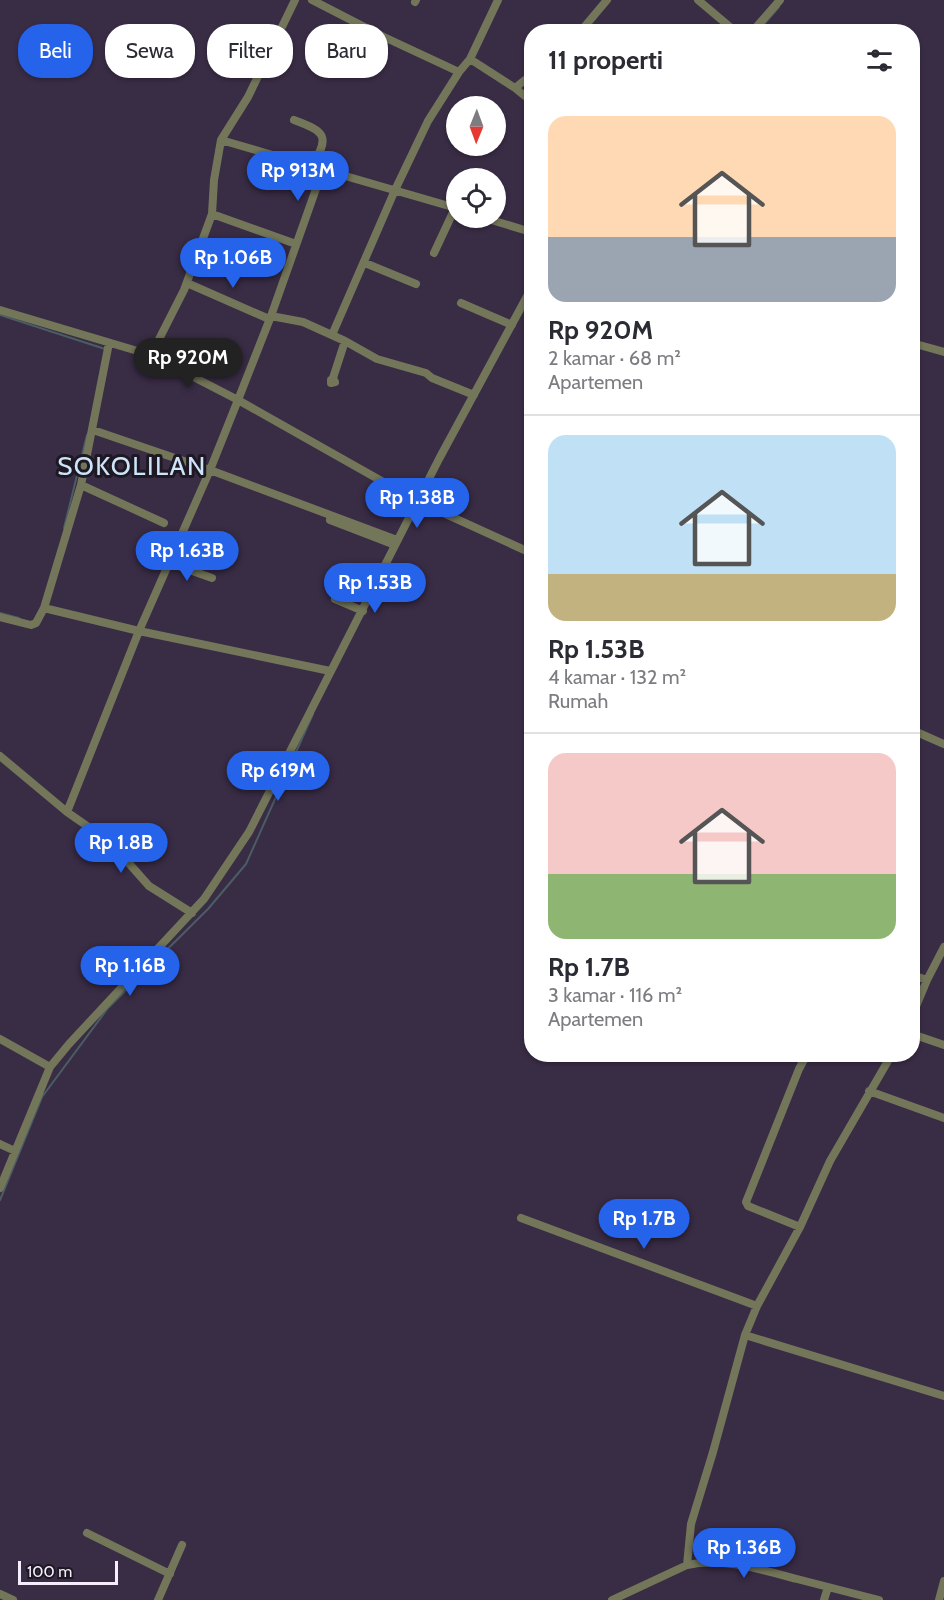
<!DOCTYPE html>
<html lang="id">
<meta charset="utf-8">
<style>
body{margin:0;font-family:Cabin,sans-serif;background:#f7f7f7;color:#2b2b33;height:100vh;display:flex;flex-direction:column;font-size:22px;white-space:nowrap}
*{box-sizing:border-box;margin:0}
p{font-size:20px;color:#7c7c81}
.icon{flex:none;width:33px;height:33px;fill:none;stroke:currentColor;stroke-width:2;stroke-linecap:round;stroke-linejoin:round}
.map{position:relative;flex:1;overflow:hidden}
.sheet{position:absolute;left:524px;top:24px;width:396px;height:1038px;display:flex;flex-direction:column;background:#fff;border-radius:24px;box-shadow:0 2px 4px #0004}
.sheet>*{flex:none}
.guide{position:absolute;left:18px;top:24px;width:416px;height:54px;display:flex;gap:12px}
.needle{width:39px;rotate:181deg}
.fabs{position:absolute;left:446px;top:96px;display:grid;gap:12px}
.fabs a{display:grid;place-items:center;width:60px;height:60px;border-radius:50%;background:#fff;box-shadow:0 2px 4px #0004;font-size:30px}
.scale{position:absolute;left:18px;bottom:15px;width:100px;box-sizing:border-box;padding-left:6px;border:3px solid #f6eefe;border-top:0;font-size:16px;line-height:21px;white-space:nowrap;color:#f6eefe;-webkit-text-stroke:4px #1e1823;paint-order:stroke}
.price{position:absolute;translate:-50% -51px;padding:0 14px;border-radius:21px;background:#2563eb;color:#fff;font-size:20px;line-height:39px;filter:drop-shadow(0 2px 3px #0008)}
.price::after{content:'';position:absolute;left:50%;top:36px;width:18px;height:14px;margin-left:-9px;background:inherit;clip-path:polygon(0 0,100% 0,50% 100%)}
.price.current{background:#222;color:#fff}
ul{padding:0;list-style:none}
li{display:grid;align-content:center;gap:12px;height:318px;padding:0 24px}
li+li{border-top:2px solid #e1e1e2}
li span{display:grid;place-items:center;height:186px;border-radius:18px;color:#555}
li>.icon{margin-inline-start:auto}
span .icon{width:108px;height:108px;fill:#fffc;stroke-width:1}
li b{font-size:26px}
h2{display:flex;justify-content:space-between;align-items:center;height:72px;padding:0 24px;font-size:26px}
.chip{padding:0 21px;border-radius:24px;background:#fff;box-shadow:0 2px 4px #0004;font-size:21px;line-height:54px}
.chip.current{background:#2563eb;color:#fff}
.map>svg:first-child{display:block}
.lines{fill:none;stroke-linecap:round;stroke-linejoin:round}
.stream{stroke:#4a5d64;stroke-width:2}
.minor{stroke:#74765a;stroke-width:8}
.labels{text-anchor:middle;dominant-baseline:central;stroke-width:6;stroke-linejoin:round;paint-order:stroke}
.quarter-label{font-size:26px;letter-spacing:1.5px;fill:#cde4fb;stroke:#1e1823}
</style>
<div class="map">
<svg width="944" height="1600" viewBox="0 0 944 1600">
<rect width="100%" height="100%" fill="#392c45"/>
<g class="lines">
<path class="stream" d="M759,30L779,7
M0,315L105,349
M64,528L87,435
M0,613L19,618
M0,1200L42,1097L108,1008L208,909L246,864L313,714"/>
<path class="minor" d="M312,0L384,37L459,72
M698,0L736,32
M415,2L416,0
M580,32L607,0
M752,32L780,0
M470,59L515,88L531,101
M515,88L531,75
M294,120C326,132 330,136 312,166
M221,140L456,208
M212,214L296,244
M485,218L531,232
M434,253L455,208
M365,263L416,284
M187,283L269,319
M461,303L512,325
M0,310L151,355L238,400L417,501L531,553
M271,316L303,322L345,341L377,359L426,373L432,378L474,395
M332,335L395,190L428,121L459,72L470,59L498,0
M912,343L944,352
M151,355L184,290L212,214L214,180L221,140L248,97L295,0
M331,380V383L335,382L333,378L345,341
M93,430L210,470L397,540
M81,485L164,523
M330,520L395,545
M170,563L212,578
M335,599L363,611
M44,608L139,631L330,671
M0,617L31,625L36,623L44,608L81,485L109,343
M912,730L944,744
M0,756L67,812L110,842L149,886L192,913
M67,812L139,631L210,470L238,400L271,316L323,169
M912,975L927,980
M912,1016L927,980L944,947
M912,1034L944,1045
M0,1039L50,1067
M869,1091L944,1118
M0,1144L15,1151
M0,1188L50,1067L69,1044L204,899L249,832L439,459L531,289
M521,1218L757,1306
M800,1227L748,1206L746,1202L799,1069L807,1054
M745,1335L944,1396
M87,1533L170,1574
M687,1565L691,1524L713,1452L745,1335L757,1306L800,1227L830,1161L892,1054
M0,1594L13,1600
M158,1600L182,1545
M612,1600L687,1565C723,1557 763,1570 797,1579C824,1586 851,1593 879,1600
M824,1600L828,1587
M939,1600L944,1581"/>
</g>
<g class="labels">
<g class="quarter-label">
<text x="132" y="466">SOKOLILAN</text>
</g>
</g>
</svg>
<div class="fabs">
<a><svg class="needle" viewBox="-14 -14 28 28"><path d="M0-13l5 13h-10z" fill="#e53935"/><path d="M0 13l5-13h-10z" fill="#7c7c81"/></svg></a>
<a><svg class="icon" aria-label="locate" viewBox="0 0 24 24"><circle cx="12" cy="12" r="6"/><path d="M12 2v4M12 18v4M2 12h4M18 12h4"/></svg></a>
</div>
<div class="scale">100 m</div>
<b class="price" style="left:298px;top:202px">Rp 913M</b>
<b class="price" style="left:233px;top:289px">Rp 1.06B</b>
<b class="price current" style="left:188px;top:389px">Rp 920M</b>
<b class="price" style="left:417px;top:529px">Rp 1.38B</b>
<b class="price" style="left:187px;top:582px">Rp 1.63B</b>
<b class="price" style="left:375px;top:614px">Rp 1.53B</b>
<b class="price" style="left:278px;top:802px">Rp 619M</b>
<b class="price" style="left:121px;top:874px">Rp 1.8B</b>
<b class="price" style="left:130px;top:997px">Rp 1.16B</b>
<b class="price" style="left:644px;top:1250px">Rp 1.7B</b>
<b class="price" style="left:744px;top:1579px">Rp 1.36B</b>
<div class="guide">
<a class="chip current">Beli</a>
<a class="chip">Sewa</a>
<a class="chip">Filter</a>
<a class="chip">Baru</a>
</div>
<section class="sheet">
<h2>11 properti<svg class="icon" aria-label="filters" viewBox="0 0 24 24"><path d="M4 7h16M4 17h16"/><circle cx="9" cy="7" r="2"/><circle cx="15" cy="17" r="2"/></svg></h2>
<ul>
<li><span style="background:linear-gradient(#ffd9b3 65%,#9aa5b1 0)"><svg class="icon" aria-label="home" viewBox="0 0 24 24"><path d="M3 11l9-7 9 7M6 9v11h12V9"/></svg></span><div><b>Rp 920M</b><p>2 kamar · 68 m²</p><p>Apartemen</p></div></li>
<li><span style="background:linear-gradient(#bfe0f5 75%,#c2b280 0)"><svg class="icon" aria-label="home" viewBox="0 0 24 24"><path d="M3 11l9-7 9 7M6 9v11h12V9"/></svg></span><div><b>Rp 1.53B</b><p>4 kamar · 132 m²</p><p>Rumah</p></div></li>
<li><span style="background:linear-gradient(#f6c9c9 65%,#8fb573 0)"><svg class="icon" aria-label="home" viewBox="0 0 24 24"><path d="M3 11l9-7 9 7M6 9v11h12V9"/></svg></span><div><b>Rp 1.7B</b><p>3 kamar · 116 m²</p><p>Apartemen</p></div></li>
</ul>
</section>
</div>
